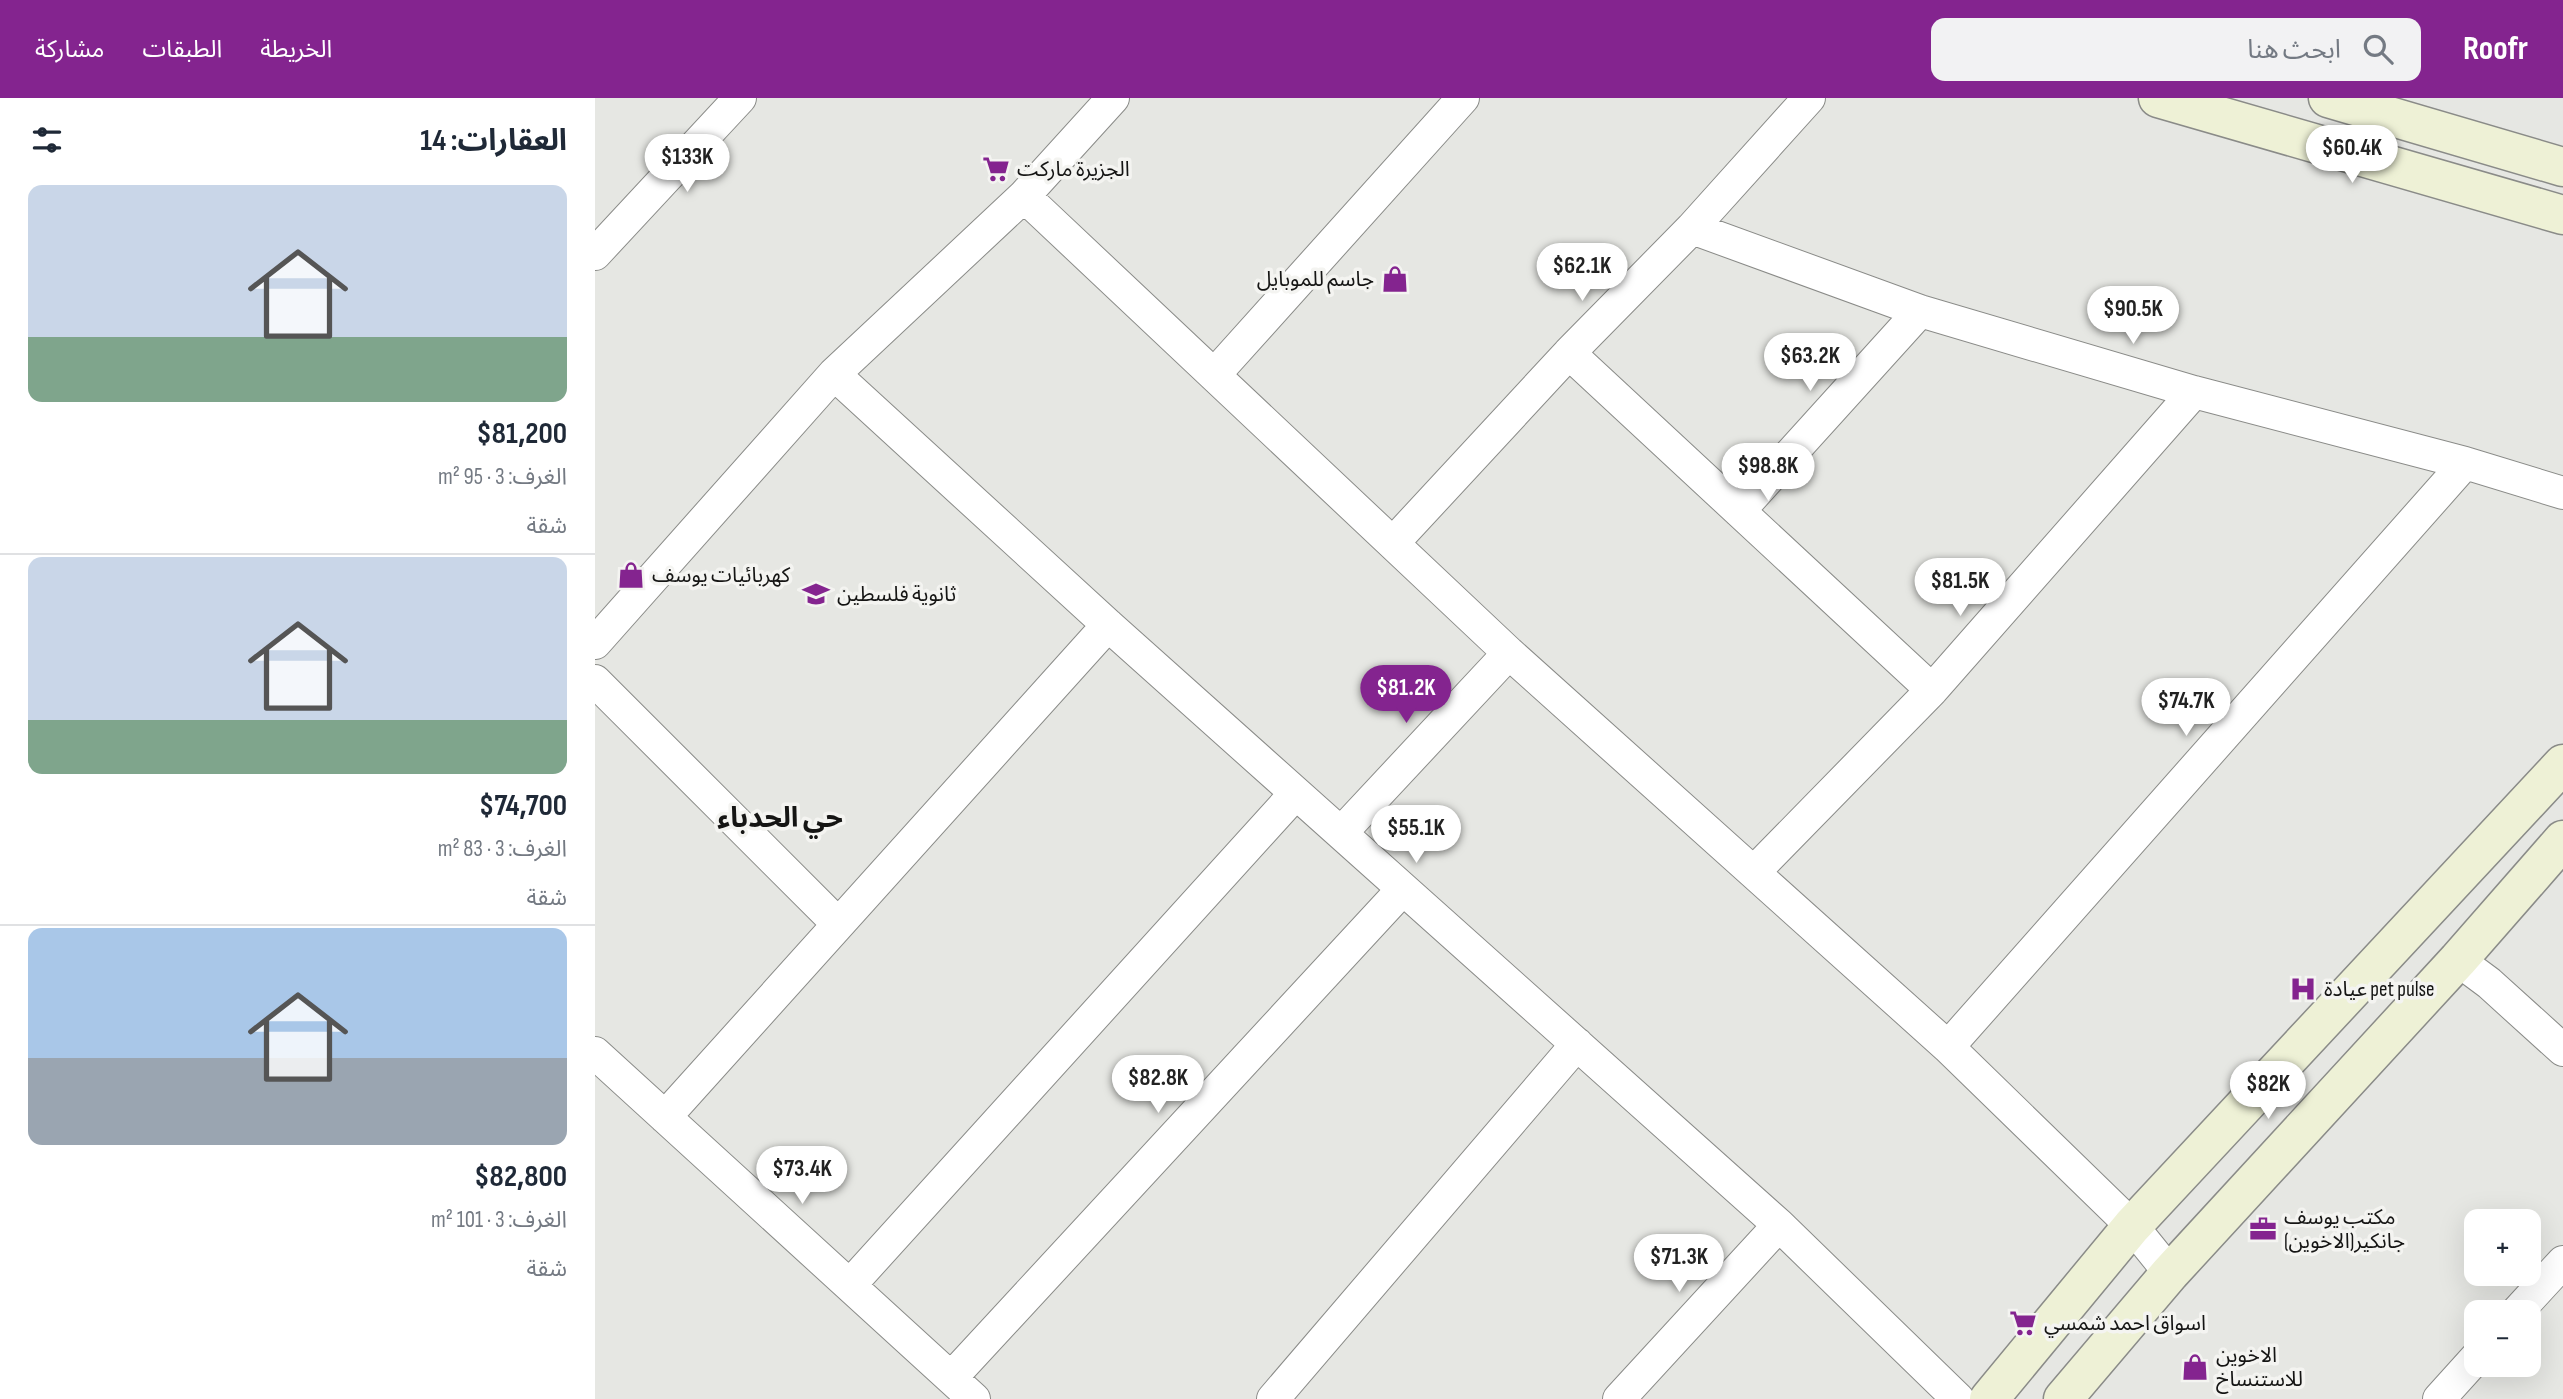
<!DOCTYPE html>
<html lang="ar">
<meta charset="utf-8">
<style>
body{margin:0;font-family:"Sofia Sans Condensed","Noto Sans Arabic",sans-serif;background:#f2f2f3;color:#1f2937;direction:rtl;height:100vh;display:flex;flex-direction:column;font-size:26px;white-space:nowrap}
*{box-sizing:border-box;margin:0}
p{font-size:23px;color:#747a83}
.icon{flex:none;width:38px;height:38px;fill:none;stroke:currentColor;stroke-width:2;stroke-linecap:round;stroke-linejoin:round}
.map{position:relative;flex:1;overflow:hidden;direction:ltr}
.sheet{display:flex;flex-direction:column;background:#fff;width:595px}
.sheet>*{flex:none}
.controls{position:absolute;left:1869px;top:1111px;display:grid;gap:14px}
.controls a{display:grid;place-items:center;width:77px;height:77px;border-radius:14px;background:#fff;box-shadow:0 7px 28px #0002;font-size:35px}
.price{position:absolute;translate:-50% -60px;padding:0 16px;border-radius:24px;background:#fff;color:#222;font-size:23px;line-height:46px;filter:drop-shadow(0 2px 4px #0008)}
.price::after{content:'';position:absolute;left:50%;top:42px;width:21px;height:16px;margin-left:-10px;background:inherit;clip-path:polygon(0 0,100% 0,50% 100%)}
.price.active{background:#84248f;color:#fff}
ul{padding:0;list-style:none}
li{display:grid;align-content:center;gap:14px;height:371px;padding:0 28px}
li+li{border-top:2px solid #e0e1e3}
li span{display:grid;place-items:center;height:217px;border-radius:14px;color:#555}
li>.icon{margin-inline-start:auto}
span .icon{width:126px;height:126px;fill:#fffc;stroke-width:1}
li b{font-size:30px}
h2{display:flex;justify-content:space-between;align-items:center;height:84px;padding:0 28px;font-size:30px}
header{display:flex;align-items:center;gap:42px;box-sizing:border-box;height:98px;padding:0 35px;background:#84248f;color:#fff}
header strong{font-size:33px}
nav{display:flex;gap:38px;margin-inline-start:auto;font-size:24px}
.search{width:490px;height:63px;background:#f2f2f3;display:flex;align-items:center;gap:18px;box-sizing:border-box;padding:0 24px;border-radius:14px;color:#747a83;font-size:26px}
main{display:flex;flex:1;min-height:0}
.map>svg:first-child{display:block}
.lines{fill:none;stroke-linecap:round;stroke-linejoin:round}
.street-casing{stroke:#8a8b88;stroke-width:34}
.secondary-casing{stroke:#8a8b88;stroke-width:41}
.street{stroke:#fff;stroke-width:32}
.secondary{stroke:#eef1d6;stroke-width:38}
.labels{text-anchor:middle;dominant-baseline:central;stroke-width:7;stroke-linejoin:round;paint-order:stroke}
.poi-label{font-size:21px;fill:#151514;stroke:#f4f4f1;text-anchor:start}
.district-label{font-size:28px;font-weight:bold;fill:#151514;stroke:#f4f4f1}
</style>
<header>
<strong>Roofr</strong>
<div class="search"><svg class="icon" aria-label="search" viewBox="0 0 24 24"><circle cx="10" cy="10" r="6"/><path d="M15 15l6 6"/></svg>ابحث هنا</div>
<nav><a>الخريطة</a><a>الطبقات</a><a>مشاركة</a></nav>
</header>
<main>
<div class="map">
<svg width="1968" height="1301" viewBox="0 0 1968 1301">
<rect width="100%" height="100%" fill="#e6e7e3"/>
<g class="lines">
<defs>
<path id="street" d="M429,98L914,555L1353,949L1537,1128L1575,1175
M1097,130L1325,213L1599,294L1870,365L1968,395
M0,156L145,0
M974,255L1337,592
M239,276L513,527L1184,1127L1363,1301
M619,277L868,0
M1144,413L1325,213
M798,445L974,255L1097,130L1214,0
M0,545L239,276L429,98L518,0
M0,583L243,826
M746,735L914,555
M1159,774L1337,592L1599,294
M1863,862L1894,885L1968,952
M1353,949L1870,365
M0,955L379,1301
M70,1019L513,527
M255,1187L701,695
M1922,1214L1968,1164
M356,1280L808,791
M678,1301L982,946
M1024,1301L1184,1127
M1844,1301L1881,1260"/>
<path id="secondary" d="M1563,0L1968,117
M1733,0L1968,69
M1394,1301L1537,1128L1968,666
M1468,1301L1575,1175L1863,862L1968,742"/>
</defs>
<use href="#street" class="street-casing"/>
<use href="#secondary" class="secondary-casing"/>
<use href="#street" class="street"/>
<use href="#secondary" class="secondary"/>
</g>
<defs>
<symbol id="supermarket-bare" viewBox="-9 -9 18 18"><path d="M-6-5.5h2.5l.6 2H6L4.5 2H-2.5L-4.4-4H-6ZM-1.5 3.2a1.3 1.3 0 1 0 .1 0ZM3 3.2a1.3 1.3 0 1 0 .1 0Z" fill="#84248f" stroke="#f4f4f1" stroke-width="2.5" paint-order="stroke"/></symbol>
<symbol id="shop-bare" viewBox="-9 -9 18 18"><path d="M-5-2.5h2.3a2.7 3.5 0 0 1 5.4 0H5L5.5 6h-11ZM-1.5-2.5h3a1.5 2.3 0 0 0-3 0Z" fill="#84248f" stroke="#f4f4f1" stroke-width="2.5" paint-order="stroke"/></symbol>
<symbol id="school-bare" viewBox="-9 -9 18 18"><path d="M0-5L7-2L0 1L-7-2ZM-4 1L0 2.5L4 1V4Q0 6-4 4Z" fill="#84248f" stroke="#f4f4f1" stroke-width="2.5" paint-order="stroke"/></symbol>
<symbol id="hospital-bare" viewBox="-9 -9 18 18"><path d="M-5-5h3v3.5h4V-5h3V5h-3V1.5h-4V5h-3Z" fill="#84248f" stroke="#f4f4f1" stroke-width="2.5" paint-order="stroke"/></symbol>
<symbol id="office-bare" viewBox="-9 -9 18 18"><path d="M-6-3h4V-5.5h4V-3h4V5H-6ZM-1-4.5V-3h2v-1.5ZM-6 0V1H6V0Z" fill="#84248f" stroke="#f4f4f1" stroke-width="2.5" paint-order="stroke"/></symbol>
</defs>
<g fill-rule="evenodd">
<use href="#supermarket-bare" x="382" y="52" width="38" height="38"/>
<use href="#shop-bare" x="781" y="162" width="38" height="38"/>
<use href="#shop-bare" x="17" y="458" width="38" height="38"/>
<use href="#school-bare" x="202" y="477" width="38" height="38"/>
<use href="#hospital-bare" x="1689" y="872" width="38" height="38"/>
<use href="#office-bare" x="1649" y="1112" width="38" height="38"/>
<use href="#supermarket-bare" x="1409" y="1206" width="38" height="38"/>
<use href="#shop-bare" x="1581" y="1250" width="38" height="38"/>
</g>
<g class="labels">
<g class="poi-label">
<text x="422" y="71">الجزيرة ماركت</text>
<text x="779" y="181" text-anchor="end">جاسم للموبايل</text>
<text x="57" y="477">كهربائيات يوسف</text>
<text x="242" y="496">ثانوية فلسطين</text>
<text x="1729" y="891">عيادة pet pulse</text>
<text x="1689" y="1119">مكتب يوسف<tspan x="1689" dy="24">جانكير(الاخوين)</tspan></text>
<text x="1449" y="1225">اسواق احمد شمسي</text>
<text x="1621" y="1257">الاخوين<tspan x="1621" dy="24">للاستنساخ</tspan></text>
</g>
<g class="district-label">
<text x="185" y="720">حي الحدباء</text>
</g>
</g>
</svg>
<div class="controls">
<a>+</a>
<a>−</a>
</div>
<b class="price" style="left:1757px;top:87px">$60.4K</b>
<b class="price" style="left:92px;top:96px">$133K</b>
<b class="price" style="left:987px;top:205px">$62.1K</b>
<b class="price" style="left:1538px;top:248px">$90.5K</b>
<b class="price" style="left:1215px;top:295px">$63.2K</b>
<b class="price" style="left:1173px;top:405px">$98.8K</b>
<b class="price" style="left:1365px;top:520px">$81.5K</b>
<b class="price active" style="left:811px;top:627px">$81.2K</b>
<b class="price" style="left:1591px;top:640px">$74.7K</b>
<b class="price" style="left:821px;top:767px">$55.1K</b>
<b class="price" style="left:563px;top:1017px">$82.8K</b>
<b class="price" style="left:1673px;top:1023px">$82K</b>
<b class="price" style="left:207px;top:1108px">$73.4K</b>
<b class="price" style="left:1084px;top:1196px">$71.3K</b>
</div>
<section class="sheet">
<h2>العقارات: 14<svg class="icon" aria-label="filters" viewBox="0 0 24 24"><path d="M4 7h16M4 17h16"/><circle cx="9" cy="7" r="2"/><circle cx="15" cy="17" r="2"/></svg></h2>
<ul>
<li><span style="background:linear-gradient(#c9d6e8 70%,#7fa58c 0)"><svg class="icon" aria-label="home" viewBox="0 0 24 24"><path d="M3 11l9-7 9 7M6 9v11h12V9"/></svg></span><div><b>$81,200</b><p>الغرف: 3 · 95 m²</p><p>شقة</p></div></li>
<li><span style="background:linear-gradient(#c9d6e8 75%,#7fa58c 0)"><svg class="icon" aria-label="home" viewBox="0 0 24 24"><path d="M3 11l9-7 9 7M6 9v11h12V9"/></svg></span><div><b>$74,700</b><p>الغرف: 3 · 83 m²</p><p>شقة</p></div></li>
<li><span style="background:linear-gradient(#a9c7e8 60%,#9aa5b1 0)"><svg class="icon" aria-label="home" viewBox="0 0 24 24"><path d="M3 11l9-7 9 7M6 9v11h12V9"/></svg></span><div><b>$82,800</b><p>الغرف: 3 · 101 m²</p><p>شقة</p></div></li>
</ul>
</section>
</main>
